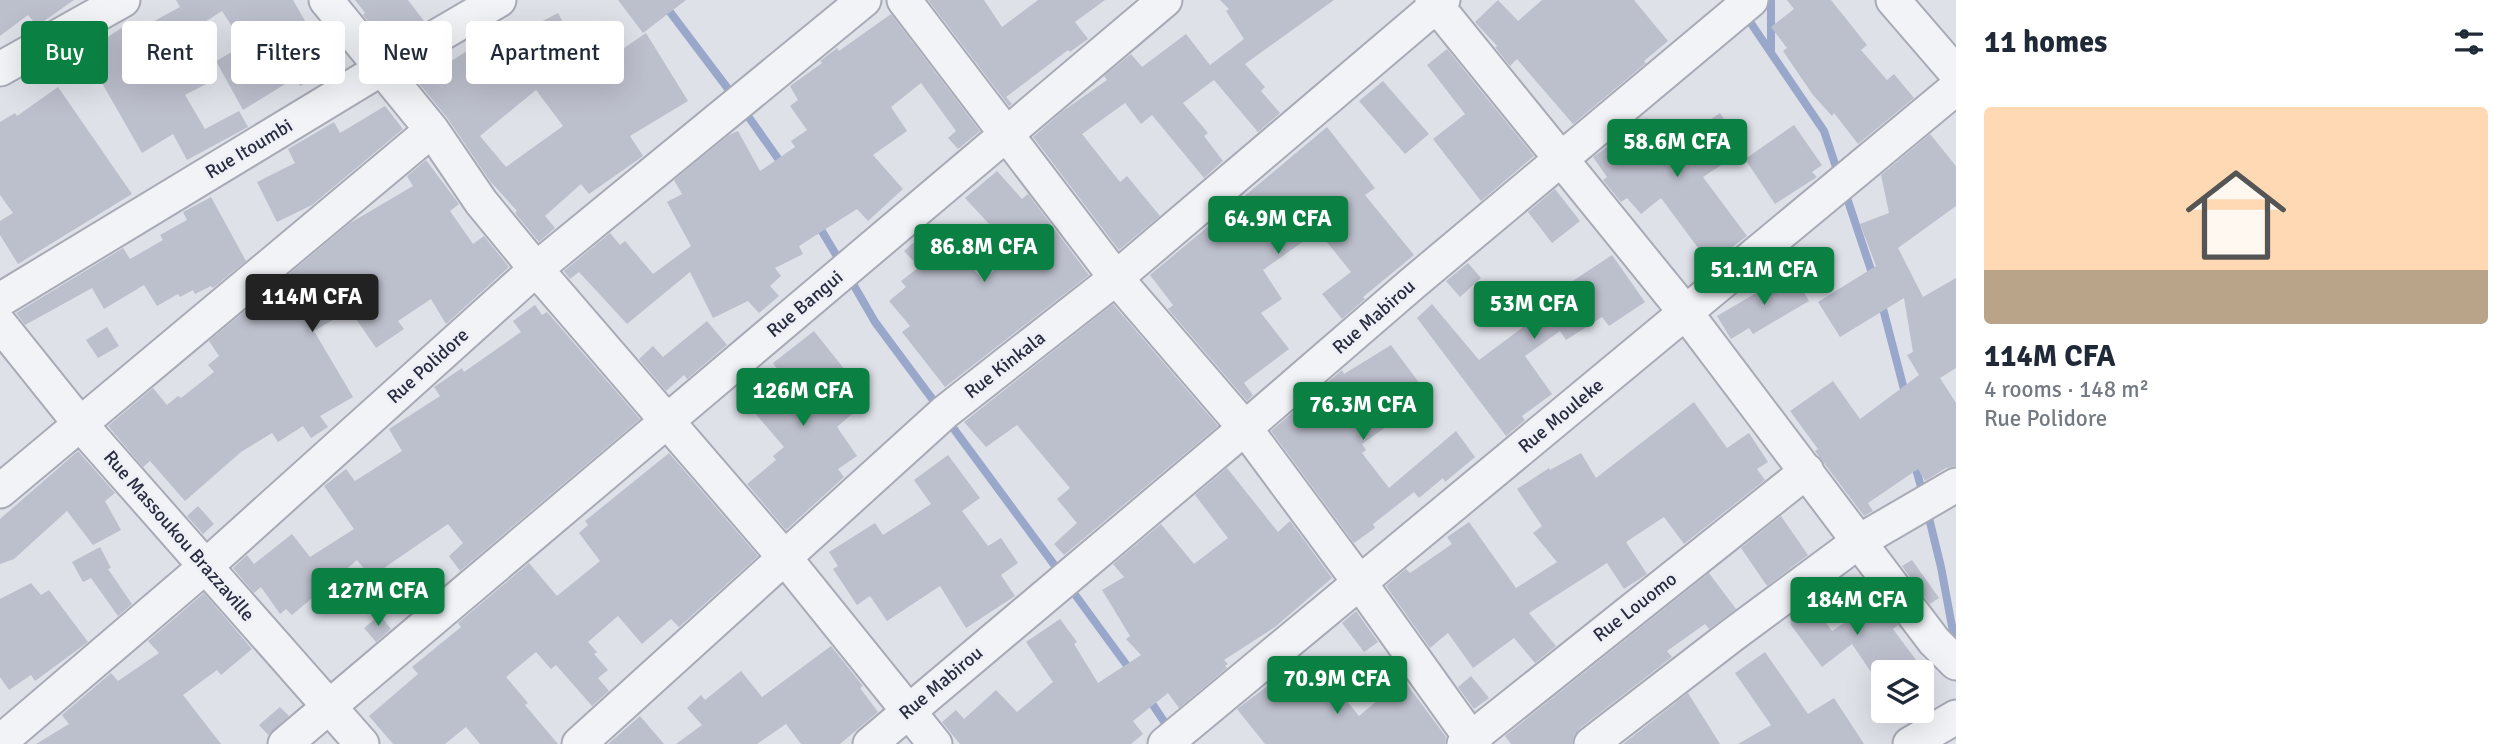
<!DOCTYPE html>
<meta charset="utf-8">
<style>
body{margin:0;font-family:Signika,sans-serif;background:#f2f2f3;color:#1f2937;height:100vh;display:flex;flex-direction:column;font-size:26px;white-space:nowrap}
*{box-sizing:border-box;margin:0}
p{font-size:23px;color:#747a83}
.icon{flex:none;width:38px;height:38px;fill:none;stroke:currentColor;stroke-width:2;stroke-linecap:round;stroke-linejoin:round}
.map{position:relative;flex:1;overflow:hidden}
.sheet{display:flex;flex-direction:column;background:#fff;width:560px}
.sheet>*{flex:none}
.top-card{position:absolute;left:21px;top:21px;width:665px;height:63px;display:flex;gap:14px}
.fabs{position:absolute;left:1871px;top:660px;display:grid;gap:14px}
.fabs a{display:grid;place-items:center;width:63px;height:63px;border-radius:7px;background:#fff;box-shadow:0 7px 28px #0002;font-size:35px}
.price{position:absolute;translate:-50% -60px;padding:0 16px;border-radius:7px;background:#0b8043;color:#fff;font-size:23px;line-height:46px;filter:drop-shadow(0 2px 4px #0008)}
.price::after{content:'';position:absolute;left:50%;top:42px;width:21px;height:16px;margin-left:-10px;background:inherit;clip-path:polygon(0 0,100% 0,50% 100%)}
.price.on{background:#222;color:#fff}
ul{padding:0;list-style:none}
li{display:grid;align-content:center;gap:14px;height:371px;padding:0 28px}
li+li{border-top:2px solid #e0e1e3}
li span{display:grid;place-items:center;height:217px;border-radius:7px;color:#555}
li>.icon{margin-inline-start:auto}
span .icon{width:126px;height:126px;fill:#fffc;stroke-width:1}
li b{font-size:30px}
h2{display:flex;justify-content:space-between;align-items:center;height:84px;padding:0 28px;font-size:30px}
.chip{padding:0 24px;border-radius:7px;background:#fff;box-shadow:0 7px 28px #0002;font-size:24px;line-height:63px}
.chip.on{background:#0b8043;color:#fff}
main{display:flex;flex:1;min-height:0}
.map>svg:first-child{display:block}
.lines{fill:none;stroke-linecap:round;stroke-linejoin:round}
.stream{stroke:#98a7ca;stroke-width:8}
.building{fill:#bcbfcc;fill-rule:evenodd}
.minor-casing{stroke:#a8abb6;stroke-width:37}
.minor{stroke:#f2f3f7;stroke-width:33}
.labels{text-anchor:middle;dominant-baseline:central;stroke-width:6;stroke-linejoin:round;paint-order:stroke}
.street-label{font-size:19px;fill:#272c40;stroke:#eef0f6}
</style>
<main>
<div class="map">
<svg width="1956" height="744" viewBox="0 0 1956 744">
<rect width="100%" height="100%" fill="#dfe1e9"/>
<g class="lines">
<path class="stream" d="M661,0L735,98
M1771,0V50
M1744,13L1824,131L1839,176
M743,109L784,167
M1845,192L1874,279
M817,223L841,263
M849,277L875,322L939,408
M1881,301L1906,397
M948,421L1061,574
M1914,462L1923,494
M1927,510L1941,567L1956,648
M1068,585L1131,671
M1147,696L1169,729"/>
</g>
<path class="building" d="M0,0H74L37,26L28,15L0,36Z
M176,0H293L332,68L300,86L295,78L243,110L216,61L244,45L222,11L188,33L214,80L185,95L205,129L239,111L248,127L187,160L173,134L142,153L90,62L93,60L88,50L129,23L134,32L180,7Z
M355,0H408L424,21L386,44L363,15L365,13Z
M618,0H686L643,33Z
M928,0H984L1002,27L1038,0H1105L1075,22L1088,39L1070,52L1068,50L1006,97L1012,104L1009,106Z
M1220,0H1334L1245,64L1265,87L1261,91L1280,113L1258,132L1214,80L1183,103L1208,133L1204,136L1223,161L1204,178L1152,115L1141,124L1125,103L1082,134L1120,182L1127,176L1160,216L1119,250L1033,137L1063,111L1107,80L1104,76L1131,54L1142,67L1186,34L1210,65L1244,39L1226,11L1229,9Z
M1498,0L1518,21L1542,0H1634L1668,41L1644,61L1646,63L1573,124L1517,59L1510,66L1495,47L1497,46L1475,22Z
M1787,0H1831L1867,45L1861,50L1887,80L1894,74L1914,98L1858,144L1834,113L1832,116L1813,95L1783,51L1787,48L1771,27L1794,9Z
M558,13L589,72L646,33L688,101L630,136L643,156L639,159L589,194L581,184L545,216L555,228L539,242L515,213L517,211L490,181L448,119L418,82L467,51L471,58L500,39L502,42ZM536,90L563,126L506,167L480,136Z
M891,14L980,131L958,149L948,138L956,131L921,83L891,107L907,131L873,155L903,189L868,221L857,209L799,246L803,254L775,268L781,276L770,286L779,296L759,313L748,301L713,318L690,272L627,324L579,272L570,279L564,271L610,233L620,245L625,241L653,274L691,246L667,202L682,194L674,180L729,135L738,131L760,171L795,147L791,141L807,130L790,106L798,100L790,86L822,63L820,61L837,48L839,51Z
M1447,49L1534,156L1481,201L1433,139L1465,114L1427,65Z
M1383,81L1429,134L1405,154L1359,101Z
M58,87L132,194L18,264L0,235V221L13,213L0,195V122L15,113L17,116Z
M385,106L403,129L312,205L277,222L257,182L295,163L288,149L334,122L340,133Z
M1720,113L1744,150L1703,177L1747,236L1710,264L1661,198L1641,214L1627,198L1621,202L1603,180L1607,177L1593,157L1647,118L1669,148Z
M1794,125L1822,165L1812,172L1817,177L1775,204L1745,159Z
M1327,127L1375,188L1365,195L1414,255L1363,297L1365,299L1342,319L1322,294L1351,272L1318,231L1263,270L1282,299L1261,313L1289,349L1244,383L1253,395L1247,401L1168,309L1173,305L1150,275Z
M1930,134L1956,166V206L1898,248L1923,297L1956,278V368L1940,378L1956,403V466L1946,468L1925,481L1918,469L1868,503L1873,511L1864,516L1815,451L1818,449L1790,411L1833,381L1860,419L1919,375L1907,355L1913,352L1904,298L1840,337L1818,302L1876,266L1860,224L1889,213L1881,175Z
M426,160L459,204L450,211L473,244L484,236L509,267L446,324L431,299L398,321L404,329L376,348L350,310L314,331L353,397L320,416L328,427L311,438L303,426L278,442L272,433L241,452L185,501L150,461L143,467L108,426L153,388L167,405L178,396L181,398L214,372L208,365L219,356L209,341L350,223L413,186L407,176Z
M997,171L1022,199L1028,194L1089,275L945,387L902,332L910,326L889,301L906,287L901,281L919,267L904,251L934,225L983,280L1015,252L965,198Z
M1555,189L1580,221L1552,243L1528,212Z
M211,197L246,261L213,288L211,286L195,294L193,290L180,297L178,294L157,306L144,285L104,309L92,288L25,325L16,313L123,248L130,259L163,240L160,235L187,220L183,212Z
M1612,255L1645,302L1609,326L1602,317L1566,340L1560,331L1525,356L1552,394L1522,416L1525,420L1506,436L1417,318L1432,304L1479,360L1546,310L1541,302Z
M1468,263L1481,278L1460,297L1446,281Z
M1792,272L1809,301L1753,334L1749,328L1731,339L1717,316Z
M1113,304L1218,426L1064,555L1054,544L1077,523L1057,499L1070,488L1017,425L986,447L964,422Z
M535,305L542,315L547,312L640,419L460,571L449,556L463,543L448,524L371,577L357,560L292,615L286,609L280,614L261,587L254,593L233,568L247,555L254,564L292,534L310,557L354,529L324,486L346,469L355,481L402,451L389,429L440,396L434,387L462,368L464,372L521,332L513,321Z
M707,321L727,345L687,379L684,375L666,391L639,359L653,346L663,357Z
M107,327L119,346L98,358L86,340Z
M814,331L864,394L846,408L852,414L837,427L857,456L838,469L844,477L786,530L747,484L776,460L773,456L784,447L742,398L777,369L773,363Z
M1391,345L1429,396L1383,424L1386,427L1362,444L1366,450L1362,453L1389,488L1456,431L1475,457L1445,482L1443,478L1419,498L1414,492L1373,524L1375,528L1354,543L1271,431L1342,370L1344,374Z
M1694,402L1727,448L1749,433L1768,462L1757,469L1765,480L1684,544L1664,517L1626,542L1647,574L1624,589L1607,563L1529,613L1556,646L1535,663L1514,638L1473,668L1448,633L1430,648L1386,586L1406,569L1410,573L1452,544L1447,537L1469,522L1516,588L1557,562L1533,533L1542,526L1517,489L1549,468L1550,470L1581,453L1596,478Z
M78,451L115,493L105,501L121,530L93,545L67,511L14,559L0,564V519Z
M669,453L758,556L679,627L671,619L642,644L618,616L588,642L597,652L594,654L608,670L598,678L609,691L592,706L556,665L551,669L536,652L506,677L528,703L525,705L558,744H480L466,727L445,744H393L369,716L418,674L412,667L461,627L458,623L529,563L557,596L600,561L579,533L588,525L585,521Z
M948,455L980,498L962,511L988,546L1001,538L1018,563L1001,575L1015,596L966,628L940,586L887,621L870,596L857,605L833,569L838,566L829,552L875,523L883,535L931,504L914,480Z
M1227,468L1278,532L1290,521L1332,578L1275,627L1224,660L1228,664L1225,666L1227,668L1179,708L1168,693L1133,721L1143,734L1131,744H960L942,722L956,710L964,719L996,690L1017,712L1053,682L1026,642L1060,619L1077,642L1074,644L1098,683L1141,655L1126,639L1130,636L1102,590L1124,577L1113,564L1161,524L1194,564L1228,538L1195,495Z
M198,506L214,524L203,534L187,516Z
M1781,516L1808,555L1767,586L1741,548Z
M100,547L111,568L108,569L132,604L118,616L91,578L83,582L72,562Z
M1912,560L1939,598L1930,604L1902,566Z
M1709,573L1736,609L1709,629L1705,624L1667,651L1672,657L1579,729L1574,736L1572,744H1511L1505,736Z
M31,583L41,595L49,590L88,642L35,681L31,675L9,690L0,677V599Z
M1870,588L1898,625L1893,629L1925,672H1871L1852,644L1822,667L1791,625L1790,616L1810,601L1832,631L1870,606L1860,594Z
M204,593L252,649L221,675L217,670L183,695L221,744H36L69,724L62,715L111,673L118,681L159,653L148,641Z
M1356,611L1378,642L1364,652L1342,623Z
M380,615L391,629L376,642L364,628Z
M831,646L863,686L860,688L878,712L840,744H801L786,724L757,744H676L702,725L687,708L701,695L705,700L741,671L762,697Z
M1765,652L1808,714L1834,698L1864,744H1738L1771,725L1735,673Z
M1313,666L1329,685L1332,683L1359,716L1403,679L1446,737L1445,744H1265L1237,709L1282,675L1290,685Z
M1471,676L1489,698L1474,709L1458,687Z
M1688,693L1720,744H1623Z
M280,707L289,716L268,735L259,725Z
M640,716L664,744H608Z"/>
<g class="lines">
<defs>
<path id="minor" d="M326,0L432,130L481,202L536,269L785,558L935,744
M904,0L1116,278L1245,428L1360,583L1475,744
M1432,0L1686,313L1934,641L1956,663
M1893,0L1956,73
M0,69L123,0
M0,300L381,69L499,0
M0,324L81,425L362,744
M0,491L432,130
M0,742L206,566L536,269L864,0
M285,744L1165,0
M579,744L945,412L1116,278L1443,0
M870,744L1245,428L1413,283L1751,0
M1165,744L1956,88
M1464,744L1807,471
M1591,744L1731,636L1858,542L1956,485
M1910,744L1956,717"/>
</defs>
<use href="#minor" class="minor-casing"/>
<use href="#minor" class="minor"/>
</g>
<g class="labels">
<g class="street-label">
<text transform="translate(249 149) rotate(-31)">Rue Itoumbi</text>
<text transform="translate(805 304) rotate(-40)">Rue Bangui</text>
<text transform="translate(1374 317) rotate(-41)">Rue Mabirou</text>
<text transform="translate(1005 365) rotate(-38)">Rue Kinkala</text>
<text transform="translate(428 366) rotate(-42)">Rue Polidore</text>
<text transform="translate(1561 416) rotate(-40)">Rue Mouleke</text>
<text transform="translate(179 536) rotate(49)">Rue Massoukou Brazzaville</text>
<text transform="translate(1635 607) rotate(-38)">Rue Louomo</text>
<text transform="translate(941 683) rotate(-40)">Rue Mabirou</text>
</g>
</g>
</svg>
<div class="fabs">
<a><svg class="icon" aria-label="layers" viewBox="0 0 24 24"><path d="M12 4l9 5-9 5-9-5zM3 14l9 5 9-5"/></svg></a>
</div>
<b class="price" style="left:1677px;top:179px">58.6M CFA</b>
<b class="price" style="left:1278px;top:256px">64.9M CFA</b>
<b class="price" style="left:984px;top:284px">86.8M CFA</b>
<b class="price" style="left:1764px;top:307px">51.1M CFA</b>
<b class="price on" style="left:312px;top:334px">114M CFA</b>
<b class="price" style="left:1534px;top:341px">53M CFA</b>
<b class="price" style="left:803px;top:428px">126M CFA</b>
<b class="price" style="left:1363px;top:442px">76.3M CFA</b>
<b class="price" style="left:378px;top:628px">127M CFA</b>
<b class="price" style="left:1857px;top:637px">184M CFA</b>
<b class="price" style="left:1337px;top:716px">70.9M CFA</b>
<div class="top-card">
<a class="chip on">Buy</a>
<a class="chip">Rent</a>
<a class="chip">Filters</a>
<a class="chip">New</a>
<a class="chip">Apartment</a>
</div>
</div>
<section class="sheet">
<h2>11 homes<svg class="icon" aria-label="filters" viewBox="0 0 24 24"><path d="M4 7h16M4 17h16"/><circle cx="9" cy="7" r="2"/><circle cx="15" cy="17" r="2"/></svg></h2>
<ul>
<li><span style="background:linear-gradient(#ffd9b3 75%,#b9a48a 0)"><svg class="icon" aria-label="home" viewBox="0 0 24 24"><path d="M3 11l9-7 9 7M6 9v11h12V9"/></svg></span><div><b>114M CFA</b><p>4 rooms · 148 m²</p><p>Rue Polidore</p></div></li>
</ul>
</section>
</main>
